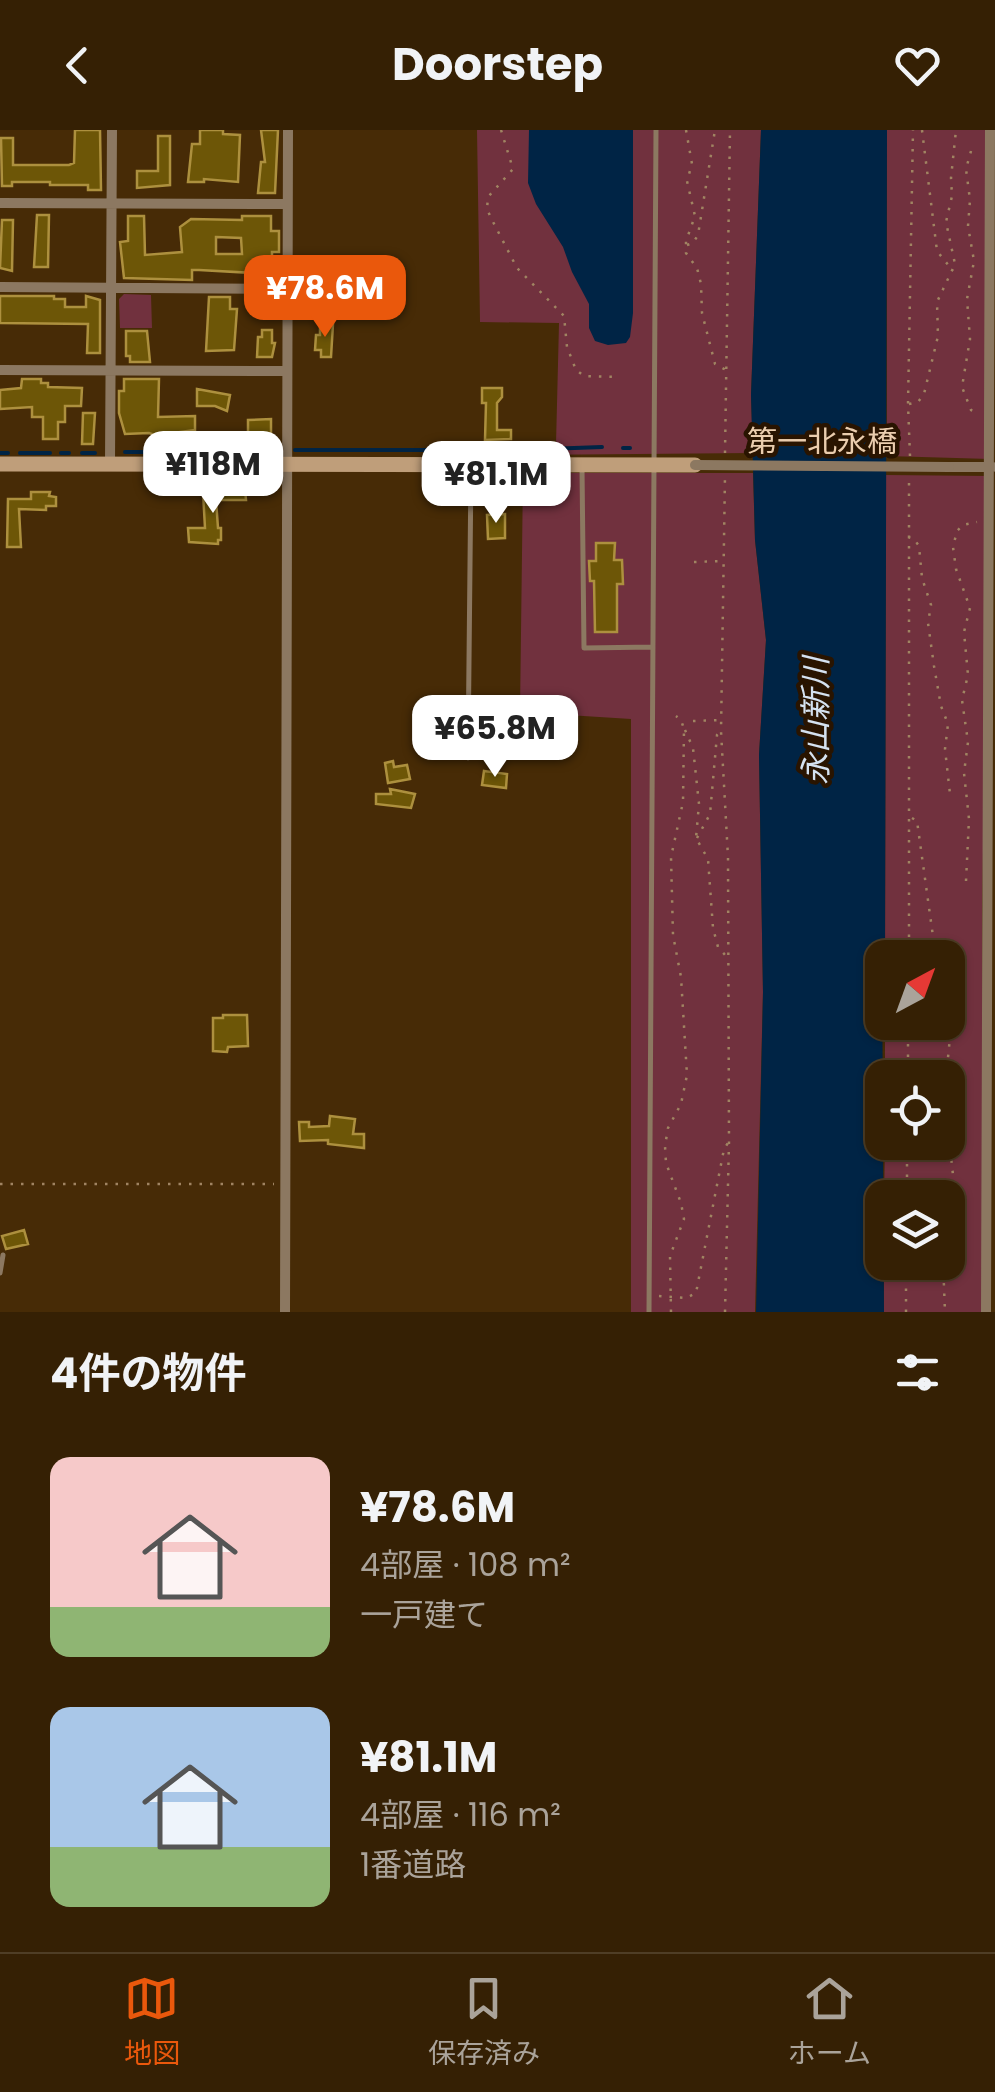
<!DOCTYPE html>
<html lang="ja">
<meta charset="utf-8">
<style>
body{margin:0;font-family:Poppins,"Noto Sans JP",sans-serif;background:#402d13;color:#f1f3f6;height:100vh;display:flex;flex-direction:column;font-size:38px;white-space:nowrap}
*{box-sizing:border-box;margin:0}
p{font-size:32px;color:#aaa39a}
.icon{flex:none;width:55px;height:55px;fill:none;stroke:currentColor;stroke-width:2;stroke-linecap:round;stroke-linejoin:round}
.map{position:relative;height:1182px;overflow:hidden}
.panel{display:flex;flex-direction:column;background:#352004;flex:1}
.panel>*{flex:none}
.needle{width:65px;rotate:41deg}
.buttons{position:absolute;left:865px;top:810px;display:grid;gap:20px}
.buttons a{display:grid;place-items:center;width:100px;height:100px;border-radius:20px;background:#352004;box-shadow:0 2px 8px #0004,0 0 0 2px #4f3e26;font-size:50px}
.price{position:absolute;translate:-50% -85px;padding:0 22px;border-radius:20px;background:#fff;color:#222;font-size:32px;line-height:65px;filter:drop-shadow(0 2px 5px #0008)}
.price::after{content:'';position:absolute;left:50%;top:60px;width:30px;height:22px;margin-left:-15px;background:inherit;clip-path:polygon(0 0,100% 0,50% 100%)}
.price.active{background:#ea580c;color:#fff}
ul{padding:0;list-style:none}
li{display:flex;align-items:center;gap:30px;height:250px;padding:0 50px}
li span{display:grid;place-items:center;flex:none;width:280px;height:200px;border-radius:20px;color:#555}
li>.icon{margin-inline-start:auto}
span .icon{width:120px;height:120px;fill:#fffc;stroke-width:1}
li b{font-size:42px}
h2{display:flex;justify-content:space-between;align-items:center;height:120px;padding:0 50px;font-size:42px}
header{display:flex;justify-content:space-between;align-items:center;height:130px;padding:0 50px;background:#352004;font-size:45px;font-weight:700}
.menu{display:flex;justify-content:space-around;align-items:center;height:140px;border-top:2px solid #4f3e26;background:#352004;font-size:28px;color:#aaa39a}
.menu a{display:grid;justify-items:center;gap:5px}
.menu .active{color:#ea580c}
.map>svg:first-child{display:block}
.green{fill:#71313e}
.water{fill:#002445}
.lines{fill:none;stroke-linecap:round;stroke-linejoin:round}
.stream{stroke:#002445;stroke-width:4}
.building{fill:#6d5607;stroke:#ad903e;stroke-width:2.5;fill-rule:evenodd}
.path{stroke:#a08462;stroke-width:2.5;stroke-dasharray:2.5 8;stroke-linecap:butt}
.lane{stroke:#8c7861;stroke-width:5}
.street{stroke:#8c7861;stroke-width:10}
.secondary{stroke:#bf9e7a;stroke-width:15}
.street-bridge{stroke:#8c7861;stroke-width:10}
.labels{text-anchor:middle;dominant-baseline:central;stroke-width:9;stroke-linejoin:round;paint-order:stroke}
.street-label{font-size:30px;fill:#eacdae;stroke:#291400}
.water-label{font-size:32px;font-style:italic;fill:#d5e2f0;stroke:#291400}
</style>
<header><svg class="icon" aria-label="back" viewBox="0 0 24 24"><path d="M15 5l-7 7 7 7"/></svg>Doorstep<svg class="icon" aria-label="heart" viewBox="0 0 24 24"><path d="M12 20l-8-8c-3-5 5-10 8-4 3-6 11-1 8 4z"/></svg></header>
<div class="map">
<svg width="995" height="1182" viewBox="0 0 995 1182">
<rect width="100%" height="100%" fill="#472b06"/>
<path class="green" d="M477,0H761L751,265L753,323L523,325V314H556L559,193L480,192Z
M887,0H990V329L887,326Z
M124,164L151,165L152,198H120L119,169Z
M523,343H753L755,410L766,510L759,625L763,862L755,1182H631V589L520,582Z
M886,345L990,346L982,775L984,1182H884V1133L948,1132V1068L884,1067L885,1013L948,1012V948L885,947V893L948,892V828L885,827Z"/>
<path class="water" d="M529,0H633V183L630,207L626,213L608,215L595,211L589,198V174L572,142L563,117L536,74L528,53Z
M761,0H887L885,827L882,828L884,1182H756L763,862L759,625L766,510L755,410L751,265Z"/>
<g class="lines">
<path class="stream" d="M623,318H630
M295,320H489
M519,320L602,317
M125,322H154
M167,322H185
M202,322H230
M242,322H263
M0,323H8
M20,323H50
M61,323H69
M82,323H95"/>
</g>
<path class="building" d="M75,0H100L101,60H88V55H50V52H12V56H2L1,8H13V35H69L74,33Z
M200,0H223V4L240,5L238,52L204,49V52H188L192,14H200Z
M261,0H278L275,63H258L261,32H265Z
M158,6H170V55L137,58V41H158Z
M37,85H49L48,137H34Z
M128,86H144L145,125L182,122L180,97L191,89L242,90V86H271V101H279V122H272V144L199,140H192V150L124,148L120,112L128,111ZM216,107L241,108L242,124H216Z
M2,90H13L12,141L0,138Z
M0,166H54V169H65V177H86V166L100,170V223H87L88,194L0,193Z
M209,167H230V179H237L234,220L206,221Z
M320,194H333L331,227H321V220H315L316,205H320Z
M262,200H272V213H275L272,227H257L258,207H262Z
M126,201H147L150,232H130V226H126Z
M22,249H41V253H48V257L82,258L81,276H65V292H58V309H43V287H32V277L0,279V260L21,258Z
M124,249H159L158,287L195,286V300L165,304V314L156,315L155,305L149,303L125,304L119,283V261H124Z
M482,258H502V267L497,273V300H511V309L485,310L486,273H482Z
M197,259L230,265L227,281L215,276H197Z
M83,283H95L93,314H82Z
M271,289V306L248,307V290Z
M479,353H507V368H479Z
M245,359L246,370H216L218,398H221V410H218V414L189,412L188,398H205L203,362Z
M31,362H50L49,366L56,367V376H46V380L19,379L21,417H7L8,369H31Z
M505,384V408L488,409L487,385Z
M596,413H615L614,430H622L623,454H617V502H595L594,451H590L589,431H596Z
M479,585L495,586L494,605L500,606L499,622L479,621Z
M393,631L394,637L407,635L410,649L388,653L385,633Z
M484,641L507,644L506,658L482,655Z
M390,659L415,664L411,678L376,674V664H391Z
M223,885H247L248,916L228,917L227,922L213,921V888H223Z
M330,986L355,989L353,1004H364V1018L328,1014V1010L300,1011L299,992H309V997L329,996Z
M24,1100L28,1114L6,1119L2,1106Z"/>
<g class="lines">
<path class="path" d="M501,0L513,39L488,67L487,79L491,88L517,138L564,186L567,217L576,240L584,246L618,247
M686,0L692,34L687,51L695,86L686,111V123L697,138L701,154L702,183L715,234L728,241
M922,0L937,121L953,141
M971,21L966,39L970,70L968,96L974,131L967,169L970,209L962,257L971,280L979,283
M687,115L693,113L698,105L715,0
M909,274L918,272L924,264L938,206L937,172L955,134L946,92L952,66L951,48L956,0
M725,323L730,0
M910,326L908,274L913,0
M908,407L914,409L919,416L922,448L931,475L928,493L934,536L941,576L948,594L945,619L950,664
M694,432L722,431
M693,591L721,590
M685,600L693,618L699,674L696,708L708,729L713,798L718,817L726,826
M912,688L917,691L936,828
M697,708L710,684L717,605L720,602
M966,751L969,689L964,643L968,612L962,570L968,545L964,502L970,478L956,439L953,417L957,401L963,395L977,392
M909,828V349
M948,846L963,848
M908,948V892
M946,948L952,887L966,854
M948,999L953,1045L948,1101
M0,1054H274
M907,1068V1012
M943,1132L945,1182
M659,1166L686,1168L696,1163L724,1019L728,1013
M671,1182L670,1126L684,1089L681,1073L666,1033L665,1016L668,998L681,974L687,945L681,847L673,805L671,727L683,672L684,599L681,590L676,586
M725,1182L729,1012L728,727L721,601L725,346
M906,1182V1132"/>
<path class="lane" d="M582,338L584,518L653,517
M468,628L471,338
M0,1143L3,1125
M649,1182L656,0"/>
<path class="street" d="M0,73L287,74
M0,157L287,159
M0,240L286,241
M110,333L112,0
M949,337H993
M285,1182L288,0
M986,1182L990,0"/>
<path class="secondary" d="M0,334L695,335"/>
<path class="street-bridge" d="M695,335L949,337"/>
</g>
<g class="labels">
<g class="street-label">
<text x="822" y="311">第一北永橋</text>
</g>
<g class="water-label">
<text transform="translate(815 591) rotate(-90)">永山新川</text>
</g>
</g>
</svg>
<div class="buttons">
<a><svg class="needle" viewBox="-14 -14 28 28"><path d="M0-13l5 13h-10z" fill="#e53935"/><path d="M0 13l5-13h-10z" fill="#aaa39a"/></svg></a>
<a><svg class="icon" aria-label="locate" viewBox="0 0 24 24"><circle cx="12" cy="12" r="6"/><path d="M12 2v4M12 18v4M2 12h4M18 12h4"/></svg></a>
<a><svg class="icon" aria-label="layers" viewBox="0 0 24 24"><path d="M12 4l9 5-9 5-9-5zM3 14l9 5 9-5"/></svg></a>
</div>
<b class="price active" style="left:325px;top:210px">¥78.6M</b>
<b class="price" style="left:213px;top:386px">¥118M</b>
<b class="price" style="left:496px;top:396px">¥81.1M</b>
<b class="price" style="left:495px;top:650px">¥65.8M</b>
</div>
<section class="panel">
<h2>4件の物件<svg class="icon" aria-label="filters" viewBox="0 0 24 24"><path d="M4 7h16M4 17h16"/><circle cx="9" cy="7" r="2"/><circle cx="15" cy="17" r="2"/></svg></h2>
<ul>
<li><span style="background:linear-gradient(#f6c9c9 75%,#8fb573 0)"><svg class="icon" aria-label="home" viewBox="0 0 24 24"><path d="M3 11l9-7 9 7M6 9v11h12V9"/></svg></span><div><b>¥78.6M</b><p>4部屋 · 108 m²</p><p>一戸建て</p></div></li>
<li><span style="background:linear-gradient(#a9c7e8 70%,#8fb573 0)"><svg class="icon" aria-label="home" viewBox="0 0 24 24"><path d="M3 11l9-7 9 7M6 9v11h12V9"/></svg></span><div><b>¥81.1M</b><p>4部屋 · 116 m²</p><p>1番道路</p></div></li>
</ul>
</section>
<nav class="menu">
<a class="active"><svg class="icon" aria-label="map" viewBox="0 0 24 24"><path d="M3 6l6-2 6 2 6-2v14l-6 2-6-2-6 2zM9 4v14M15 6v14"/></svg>地図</a>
<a><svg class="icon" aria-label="saved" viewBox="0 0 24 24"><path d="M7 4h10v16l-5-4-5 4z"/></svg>保存済み</a>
<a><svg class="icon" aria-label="home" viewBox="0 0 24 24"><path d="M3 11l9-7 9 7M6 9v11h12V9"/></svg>ホーム</a>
</nav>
